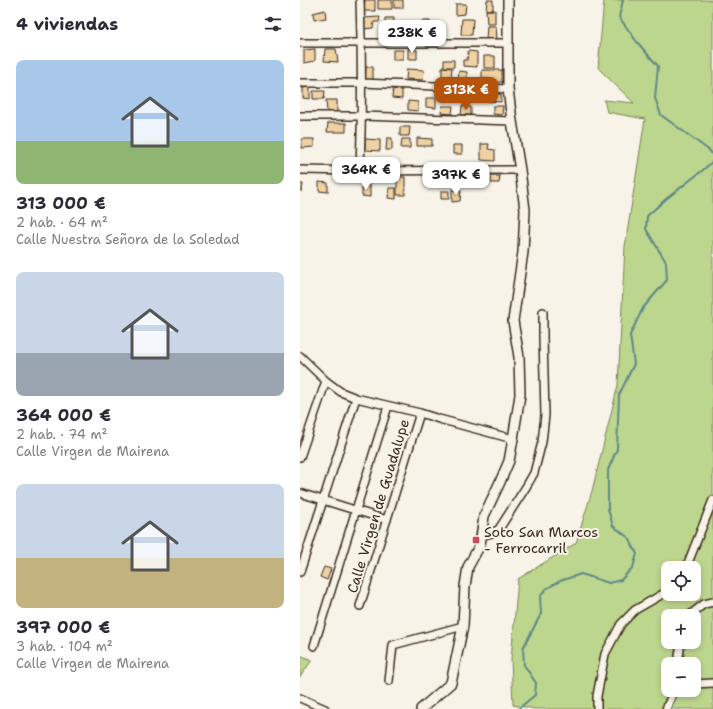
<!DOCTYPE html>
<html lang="es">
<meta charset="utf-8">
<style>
body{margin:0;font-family:"Shantell Sans",sans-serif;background:#f7f7f7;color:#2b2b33;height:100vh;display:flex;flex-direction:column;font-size:15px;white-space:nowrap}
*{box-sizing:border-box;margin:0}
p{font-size:13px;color:#7c7c81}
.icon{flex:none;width:22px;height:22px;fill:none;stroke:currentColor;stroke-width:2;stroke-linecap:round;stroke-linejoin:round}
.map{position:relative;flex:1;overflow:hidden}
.panel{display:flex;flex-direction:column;background:#fff;width:300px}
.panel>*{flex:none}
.buttons{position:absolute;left:361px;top:561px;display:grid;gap:8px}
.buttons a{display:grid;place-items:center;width:40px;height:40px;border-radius:8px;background:#fff;box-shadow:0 2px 6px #0003;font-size:20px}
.price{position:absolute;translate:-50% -34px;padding:0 9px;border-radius:8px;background:#fff;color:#222;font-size:13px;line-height:26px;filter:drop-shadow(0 1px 2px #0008)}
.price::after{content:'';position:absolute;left:50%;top:24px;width:12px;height:9px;margin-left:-6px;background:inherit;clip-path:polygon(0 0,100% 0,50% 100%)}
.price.on{background:#b45309;color:#fff}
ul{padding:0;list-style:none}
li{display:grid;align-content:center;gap:8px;height:212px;padding:0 16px}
li span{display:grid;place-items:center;height:124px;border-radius:8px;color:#555}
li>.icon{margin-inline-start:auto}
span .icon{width:72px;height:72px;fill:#fffc;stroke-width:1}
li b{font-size:17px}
h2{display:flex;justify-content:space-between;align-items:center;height:48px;padding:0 16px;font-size:17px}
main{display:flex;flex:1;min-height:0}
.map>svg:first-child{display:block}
.green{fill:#bdd68d;stroke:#7c8056;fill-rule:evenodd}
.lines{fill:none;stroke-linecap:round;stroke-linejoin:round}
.stream{stroke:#5f8889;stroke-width:2}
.building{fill:#efd2a3;stroke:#3b2a1e}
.minor-casing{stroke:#3b2a1e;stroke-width:10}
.tertiary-casing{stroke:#3b2a1e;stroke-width:12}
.minor{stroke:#f7f3e8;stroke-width:7}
.tertiary{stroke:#f7f3e8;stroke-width:9}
.poi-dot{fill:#d1495b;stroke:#f7f3e8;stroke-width:1.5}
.labels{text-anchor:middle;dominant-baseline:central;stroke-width:4;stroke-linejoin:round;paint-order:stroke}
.street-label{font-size:14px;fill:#3b2a1e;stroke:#f7f3e8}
.poi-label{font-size:14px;fill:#3b2a1e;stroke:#f7f3e8;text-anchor:start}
</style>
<main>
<section class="panel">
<h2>4 viviendas<svg class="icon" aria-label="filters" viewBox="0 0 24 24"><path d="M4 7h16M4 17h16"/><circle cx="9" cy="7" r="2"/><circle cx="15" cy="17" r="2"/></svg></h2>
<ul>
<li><span style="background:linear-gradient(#a9c7e8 65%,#8fb573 0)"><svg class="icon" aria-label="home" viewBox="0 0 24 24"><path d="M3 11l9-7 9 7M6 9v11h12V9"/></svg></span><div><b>313 000 €</b><p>2 hab. · 64 m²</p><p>Calle Nuestra Señora de la Soledad</p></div></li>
<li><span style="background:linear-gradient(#c9d6e8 65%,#9aa5b1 0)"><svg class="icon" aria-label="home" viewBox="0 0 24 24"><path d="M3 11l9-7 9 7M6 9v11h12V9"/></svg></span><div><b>364 000 €</b><p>2 hab. · 74 m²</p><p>Calle Virgen de Mairena</p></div></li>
<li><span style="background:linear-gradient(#c9d6e8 60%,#c2b280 0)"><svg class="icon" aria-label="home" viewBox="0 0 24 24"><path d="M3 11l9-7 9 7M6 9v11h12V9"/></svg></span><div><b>397 000 €</b><p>3 hab. · 104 m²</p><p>Calle Virgen de Mairena</p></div></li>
</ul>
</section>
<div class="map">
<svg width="413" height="709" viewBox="0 0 413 709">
<rect width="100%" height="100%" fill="#f7f3e8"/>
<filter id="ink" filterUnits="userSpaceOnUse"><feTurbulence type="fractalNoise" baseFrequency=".025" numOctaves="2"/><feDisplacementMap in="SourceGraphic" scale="8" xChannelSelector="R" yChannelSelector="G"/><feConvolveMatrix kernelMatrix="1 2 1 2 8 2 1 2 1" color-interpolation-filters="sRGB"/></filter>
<g filter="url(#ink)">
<path class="green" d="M304,0H413V709H235L213,705L211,659L218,579L276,543L292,491L318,385L325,246L345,119L307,112L304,100L334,103L298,68ZM368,568H394V594H368ZM368,616H394V642H368ZM368,664H394V690H368Z
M0,655L12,660L0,677Z"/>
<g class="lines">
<path class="stream" d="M323,0L319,17L337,42L358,66L355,98L361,115L410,151L413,156
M218,709L235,695L236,683L224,665L223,648L241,614L240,597L246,589L260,581L281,574L309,583L321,580L333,567L337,554L329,538L313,526L308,509V470L317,449L319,395L334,364L330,335L343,308L367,280L366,262L346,229L347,216L366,199L403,170L413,161"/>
</g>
<path class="building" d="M65,0H75V11H64Z
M78,0H92V9H78Z
M94,0H103V8H94Z
M187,0H193V10H186Z
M156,4H166L165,14L156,15Z
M25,10L26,18L14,20L13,13Z
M186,10H195V24H187Z
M80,17L79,22H74L73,28L63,29V18Z
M85,18H94L93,31H85Z
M162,19H173L172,35H161Z
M122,21H130V35H122Z
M95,25H105L104,38H94Z
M187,26H196L197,39L186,40Z
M15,49V61L4,63V50Z
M25,49H36L38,62L24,61Z
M108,49L117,50V59H108Z
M93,50H103V60H93Z
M168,51L177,52V67L163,66V60H167Z
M184,56H195V68H184Z
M144,60H154V67H144Z
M66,67H73V80H65Z
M142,67L152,68L151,78L142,77Z
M107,69L124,70L123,80L106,79Z
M182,70H202V82H189V79H182Z
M159,71L167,72V82L158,81Z
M10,87V99L3,98V88Z
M93,89L102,90V99L92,98Z
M13,91H25L24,99H13Z
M188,94H201V102L187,101Z
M126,98H136V108L126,107Z
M26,100H37V112H27Z
M108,101L118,102V111L108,110Z
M142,106H153L152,114L141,113Z
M162,106L171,107V115H161Z
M193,106H203L202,115L193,114Z
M28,123H46V132H27Z
M100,127H110L109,136H100Z
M87,138H92V150H86Z
M117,138L132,139V146H117Z
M2,139H14V147L2,148Z
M65,139L80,140V151L65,150Z
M102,139H110V148H101Z
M181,144H189L188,149L195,150V161L181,160Z
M153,145H162V154H153Z
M191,176H200L199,183H191Z
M97,177H105V195H97Z
M19,182L28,183V192L19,191Z
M0,184H3L2,191H0Z
M62,186H70V197L62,196Z
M89,188H96V199L88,198Z
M152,190H161L160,201L152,202Z
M141,191H149V199H141Z
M24,567L31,569L27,580L20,577Z"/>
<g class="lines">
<defs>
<path id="minor" d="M60,0C62,57 62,114 60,171
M0,43H208
M0,83H62L208,89
M0,116H62L212,121
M0,170L60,171L220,170
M0,356L26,381L41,392L56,398L120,413L139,419L213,439
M0,457L26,381
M0,493L87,520
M181,536L192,533L199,529L226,487L234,473L242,442L245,415L243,337V312
M386,568L413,500
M0,572L56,398
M60,606L120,413
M390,616L391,614L404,604L413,602
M14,646L88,406
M378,664L381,642
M89,681L93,645L163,626
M394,684L413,683
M0,698L25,709
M297,709V696L305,654L321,624L335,610L368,591
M366,709L374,690"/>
<path id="tertiary" d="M121,709L151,683L163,626L165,586L168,567L180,545L184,516L200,482L209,461L213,439L220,395L219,357L213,321L223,252L225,210L220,170L212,121L208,89V0"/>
</defs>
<use href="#minor" class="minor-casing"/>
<use href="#tertiary" class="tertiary-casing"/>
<use href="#minor" class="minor"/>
<use href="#tertiary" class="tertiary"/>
</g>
</g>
<rect class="poi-dot" x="172" y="536" width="8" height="8" rx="2"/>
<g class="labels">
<g class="street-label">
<text transform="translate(78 506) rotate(-73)">Calle Virgen de Guadalupe</text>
</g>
<g class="poi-label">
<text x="184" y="532">Soto San Marcos<tspan x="184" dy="16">- Ferrocarril</tspan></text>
</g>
</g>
</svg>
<div class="buttons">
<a><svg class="icon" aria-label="locate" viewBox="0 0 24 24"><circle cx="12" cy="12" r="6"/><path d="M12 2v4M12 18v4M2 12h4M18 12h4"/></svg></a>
<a>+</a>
<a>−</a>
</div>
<b class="price" style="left:112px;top:54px">238K €</b>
<b class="price on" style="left:166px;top:111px">313K €</b>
<b class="price" style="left:66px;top:191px">364K €</b>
<b class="price" style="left:156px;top:196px">397K €</b>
</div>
</main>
